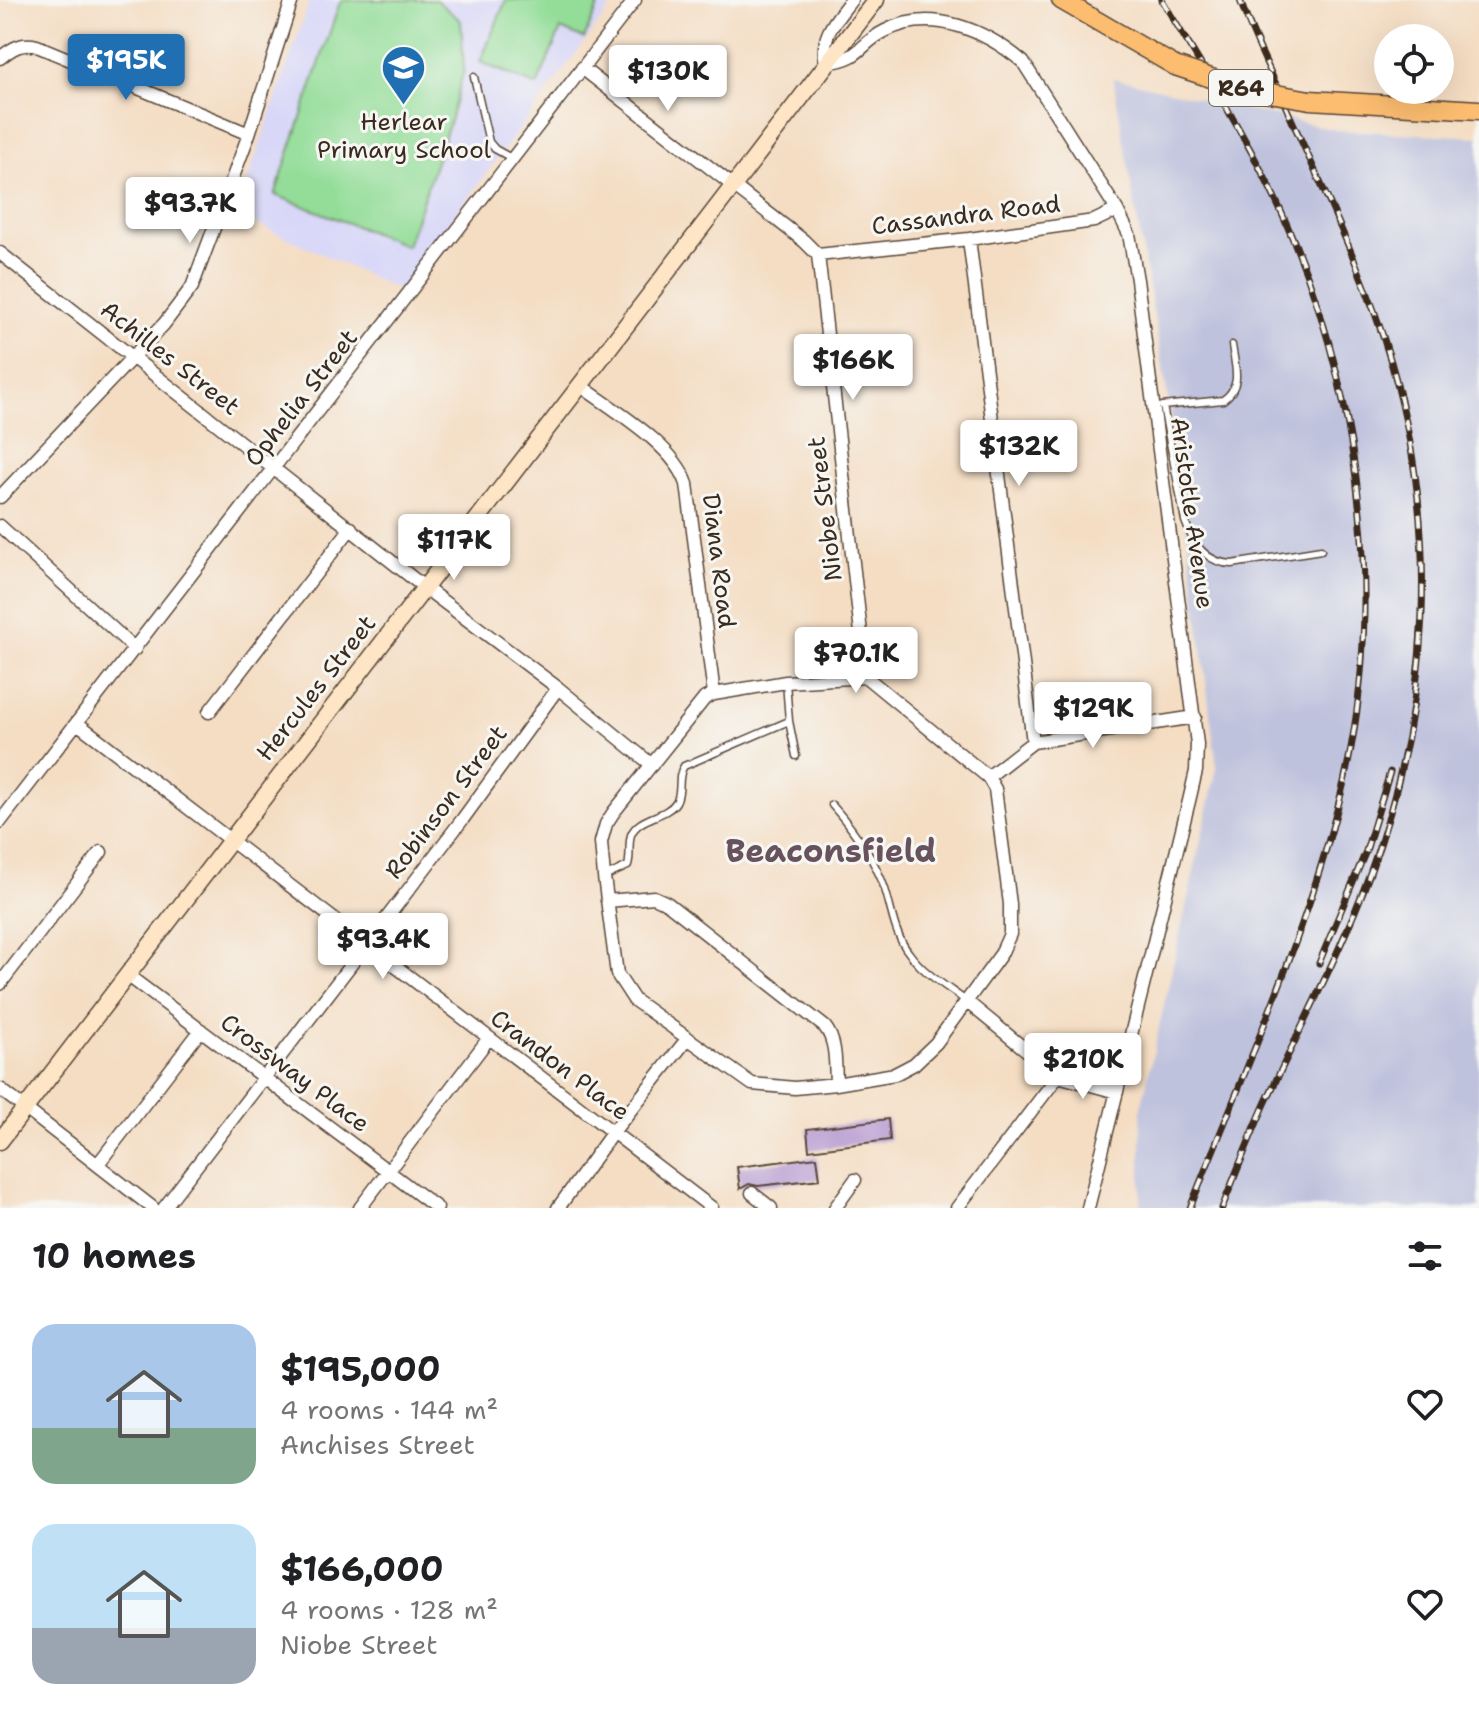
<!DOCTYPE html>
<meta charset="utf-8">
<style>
body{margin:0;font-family:"Shantell Sans",sans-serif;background:#f6f6f6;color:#202124;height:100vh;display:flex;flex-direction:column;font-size:30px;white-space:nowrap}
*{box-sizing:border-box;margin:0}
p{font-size:26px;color:#757577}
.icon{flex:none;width:44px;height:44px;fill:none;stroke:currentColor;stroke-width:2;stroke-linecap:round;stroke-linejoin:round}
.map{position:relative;height:1208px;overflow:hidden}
.panel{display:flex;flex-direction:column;background:#fff;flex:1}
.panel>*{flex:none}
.controls{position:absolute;left:1374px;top:24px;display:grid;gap:16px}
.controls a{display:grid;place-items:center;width:80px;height:80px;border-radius:50%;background:#fff;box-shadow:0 8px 32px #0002;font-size:40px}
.price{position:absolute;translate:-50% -68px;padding:0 18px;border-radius:8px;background:#fff;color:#222;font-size:26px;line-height:52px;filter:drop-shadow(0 2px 4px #0008)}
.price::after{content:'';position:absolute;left:50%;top:48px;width:24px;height:18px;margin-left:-12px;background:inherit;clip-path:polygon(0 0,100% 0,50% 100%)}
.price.current{background:#1f6fb2;color:#fff}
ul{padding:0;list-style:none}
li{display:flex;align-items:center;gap:24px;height:200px;padding:0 32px}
li span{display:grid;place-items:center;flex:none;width:224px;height:160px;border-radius:24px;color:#555}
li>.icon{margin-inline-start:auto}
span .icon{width:96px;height:96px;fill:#fffc;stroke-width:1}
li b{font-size:34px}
h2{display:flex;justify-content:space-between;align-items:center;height:96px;padding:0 32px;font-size:34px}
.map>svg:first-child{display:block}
.built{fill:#d8d7f8}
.industrial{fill:#bfc2dd}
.green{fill:#93dd98;stroke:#67845b;stroke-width:2}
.building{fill:#b89bd2}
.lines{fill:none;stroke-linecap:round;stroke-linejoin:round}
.lane-casing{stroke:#574537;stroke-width:9}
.street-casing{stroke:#574537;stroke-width:15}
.secondary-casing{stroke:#574537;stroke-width:19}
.primary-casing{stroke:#574537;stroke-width:21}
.lane{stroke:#fff;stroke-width:6}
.street{stroke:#fff;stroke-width:12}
.secondary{stroke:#fee5c5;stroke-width:16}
.primary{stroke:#fcbd6f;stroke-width:18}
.rail-casing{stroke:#3b2a1e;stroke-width:7}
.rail{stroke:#f6f6f2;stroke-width:4;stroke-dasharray:12;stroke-linecap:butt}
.primary-bridge-casing{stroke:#574537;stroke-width:21;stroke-linecap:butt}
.primary-bridge{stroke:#fcbd6f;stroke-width:18}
.labels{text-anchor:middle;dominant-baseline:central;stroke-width:6;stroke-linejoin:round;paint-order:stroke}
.shield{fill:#f6f6f2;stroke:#73675e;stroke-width:2}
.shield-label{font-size:22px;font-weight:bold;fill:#3b2a1e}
.poi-label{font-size:24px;fill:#3b2a1e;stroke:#f6f6f2}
.street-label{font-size:24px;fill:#3b2a1e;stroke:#f6f6f2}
.district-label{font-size:32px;font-weight:bold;fill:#67525d;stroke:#f6f6f2}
</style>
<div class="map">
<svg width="1479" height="1208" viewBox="0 0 1479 1208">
<rect width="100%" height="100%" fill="#f6f6f2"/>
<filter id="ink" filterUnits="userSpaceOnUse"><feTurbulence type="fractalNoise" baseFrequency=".0125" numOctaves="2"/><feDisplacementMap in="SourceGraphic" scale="16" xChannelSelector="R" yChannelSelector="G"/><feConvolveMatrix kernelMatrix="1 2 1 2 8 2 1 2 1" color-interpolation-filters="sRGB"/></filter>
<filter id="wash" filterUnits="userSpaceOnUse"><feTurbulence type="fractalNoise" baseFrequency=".006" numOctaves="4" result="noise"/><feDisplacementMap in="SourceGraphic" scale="32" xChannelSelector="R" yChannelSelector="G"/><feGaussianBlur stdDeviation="1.8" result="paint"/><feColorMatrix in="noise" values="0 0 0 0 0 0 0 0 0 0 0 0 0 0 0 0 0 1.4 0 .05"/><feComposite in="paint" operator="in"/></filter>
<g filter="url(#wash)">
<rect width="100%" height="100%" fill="#f4ddc3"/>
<path class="built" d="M310,0H616L399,290L236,214Z"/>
<path class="industrial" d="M1113,78L1335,130L1479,137V1208H1141V1108L1217,768L1176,444Z"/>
<path class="green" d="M343,0H436L461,21L464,70L450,121L407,246L275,195L339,5Z
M506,0H601L584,39L561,29L537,86L480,62Z"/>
<g id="blocks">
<path class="building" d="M888,1119L890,1140L809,1150L807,1129Z
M817,1157L820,1179L758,1186L749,1184L740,1189L737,1167Z"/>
</g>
</g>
<g filter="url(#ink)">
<use href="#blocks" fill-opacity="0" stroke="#574537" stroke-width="2"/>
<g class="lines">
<defs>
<path id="lane" d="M474,77L489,142L495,149L513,159
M1162,406L1223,400C1243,386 1235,367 1232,345
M1163,406L1185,521C1193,544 1206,563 1232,564L1321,550
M789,721L796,756
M832,805C854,830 874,857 885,889C892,911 894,934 909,953C923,973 946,986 966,1001
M604,877L628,866C631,856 628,845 631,835C638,816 666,818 676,802C683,790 676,777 684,766L789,721L786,682"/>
<path id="street" d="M851,0C835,21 820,36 826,63C864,58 857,45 885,31C932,7 985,30 1023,62L1117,210L1129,234L1137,280L1197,744L1196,771L1189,801L1088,1208
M0,58C12,48 22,42 37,46L249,134
M582,68L804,241L818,255L866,677
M969,239L1033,742
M0,253L424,587L558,688L652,765
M818,255L969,239L1094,221L1117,210
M581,386C615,411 674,445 687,484L714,694
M0,497L164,324L192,287L249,134L292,0
M0,526L135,649
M866,677L988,777L995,789L1010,904V934L1001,954L936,1043L914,1064L895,1074L836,1084L795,1088L752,1084L634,1000L617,974L604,877L601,842L606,824L613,813L705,698L714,694L786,682Z
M209,712L351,528
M77,723L712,1208
M988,777L1033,742L1195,717
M0,822L635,0
M607,901L654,897L667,903L825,1027C837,1042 835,1065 836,1084
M126,974L437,1208
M0,984L101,852
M966,1001L1058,1076L1117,1092
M0,1089L153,1208
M98,1164L201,1030
M752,1193L771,1208
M164,1208L462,820L558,688
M360,1208L489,1038
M558,1208L613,1132L688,1038
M835,1208L855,1180
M957,1208L1058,1076"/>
<path id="secondary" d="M0,1141L876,0"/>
<path id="primary" d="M1061,0L1175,66
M1310,100L1479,110"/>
</defs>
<use href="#lane" class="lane-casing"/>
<use href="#street" class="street-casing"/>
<use href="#secondary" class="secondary-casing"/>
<use href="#primary" class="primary-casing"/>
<use href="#lane" class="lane"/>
<use href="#street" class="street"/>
<use href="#secondary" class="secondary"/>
<use href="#primary" class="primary"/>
<defs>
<path id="rail" d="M1162,0C1206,74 1253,146 1287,225C1364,402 1388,622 1337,810C1301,947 1242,1077 1190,1208
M1319,963L1366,851L1390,772
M1222,1208C1238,1169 1253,1128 1272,1089C1305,1018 1343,947 1370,873C1431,708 1440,531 1391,362C1363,267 1317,178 1278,89C1265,59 1250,30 1240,0"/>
</defs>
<use href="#rail" class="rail-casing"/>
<use href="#rail" class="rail"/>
<defs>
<path id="primary-bridge" d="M1175,66L1241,88L1310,100"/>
</defs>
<use href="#primary-bridge" class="primary-bridge-casing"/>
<use href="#primary-bridge" class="primary-bridge"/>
</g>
</g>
<defs>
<symbol id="school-pin" viewBox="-11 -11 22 30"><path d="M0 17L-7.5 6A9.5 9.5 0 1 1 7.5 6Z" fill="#1f6fb2" stroke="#f6f6f2"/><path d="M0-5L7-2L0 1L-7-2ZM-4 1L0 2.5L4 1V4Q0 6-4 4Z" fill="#fff"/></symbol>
</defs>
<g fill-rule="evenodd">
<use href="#school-pin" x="378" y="42" width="51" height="69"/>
</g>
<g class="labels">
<rect class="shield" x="1209" y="70" width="64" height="36" rx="6"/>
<g class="shield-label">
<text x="1241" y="88">R64</text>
</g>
<g class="poi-label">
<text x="404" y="122">Herlear<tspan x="404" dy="28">Primary School</tspan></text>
</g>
<g class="street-label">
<text transform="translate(966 215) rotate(-7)">Cassandra Road</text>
<text transform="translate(170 358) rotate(38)">Achilles Street</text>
<text transform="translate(301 398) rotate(-52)">Ophelia Street</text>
<text transform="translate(825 509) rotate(-97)">Niobe Street</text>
<text transform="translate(1192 513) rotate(82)">Aristotle Avenue</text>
<text transform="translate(719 561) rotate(83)">Diana Road</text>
<text transform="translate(316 688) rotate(-52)">Hercules Street</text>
<text transform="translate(446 802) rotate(-53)">Robinson Street</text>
<text transform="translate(560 1065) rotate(37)">Crandon Place</text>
<text transform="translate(295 1073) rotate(37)">Crossway Place</text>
</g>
<g class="district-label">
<text x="831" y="850">Beaconsfield</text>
</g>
</g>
</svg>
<div class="controls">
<a><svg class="icon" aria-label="locate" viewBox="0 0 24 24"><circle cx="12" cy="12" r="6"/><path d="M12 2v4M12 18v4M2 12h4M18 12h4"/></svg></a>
</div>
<b class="price current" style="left:126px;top:102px">$195K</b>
<b class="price" style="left:668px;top:113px">$130K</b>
<b class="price" style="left:190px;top:245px">$93.7K</b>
<b class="price" style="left:853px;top:402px">$166K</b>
<b class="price" style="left:1019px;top:488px">$132K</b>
<b class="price" style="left:454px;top:582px">$117K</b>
<b class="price" style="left:856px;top:695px">$70.1K</b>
<b class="price" style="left:1093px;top:750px">$129K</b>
<b class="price" style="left:383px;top:981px">$93.4K</b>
<b class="price" style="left:1083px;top:1101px">$210K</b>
</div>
<section class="panel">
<h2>10 homes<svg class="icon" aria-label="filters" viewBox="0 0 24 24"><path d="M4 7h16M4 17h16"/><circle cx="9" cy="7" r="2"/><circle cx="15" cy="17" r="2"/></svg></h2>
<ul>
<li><span style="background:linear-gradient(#a9c7e8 65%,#7fa58c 0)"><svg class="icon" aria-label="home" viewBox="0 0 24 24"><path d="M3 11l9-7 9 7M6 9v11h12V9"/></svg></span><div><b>$195,000</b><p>4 rooms · 144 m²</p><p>Anchises Street</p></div><svg class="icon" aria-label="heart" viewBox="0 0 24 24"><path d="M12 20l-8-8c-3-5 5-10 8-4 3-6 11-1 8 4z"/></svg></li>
<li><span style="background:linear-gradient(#bfe0f5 65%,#9aa5b1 0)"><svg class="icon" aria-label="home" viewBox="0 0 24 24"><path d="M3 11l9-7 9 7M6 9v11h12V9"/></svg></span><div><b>$166,000</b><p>4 rooms · 128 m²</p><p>Niobe Street</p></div><svg class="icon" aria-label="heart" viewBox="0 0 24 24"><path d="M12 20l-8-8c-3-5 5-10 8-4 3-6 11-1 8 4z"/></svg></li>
</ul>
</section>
